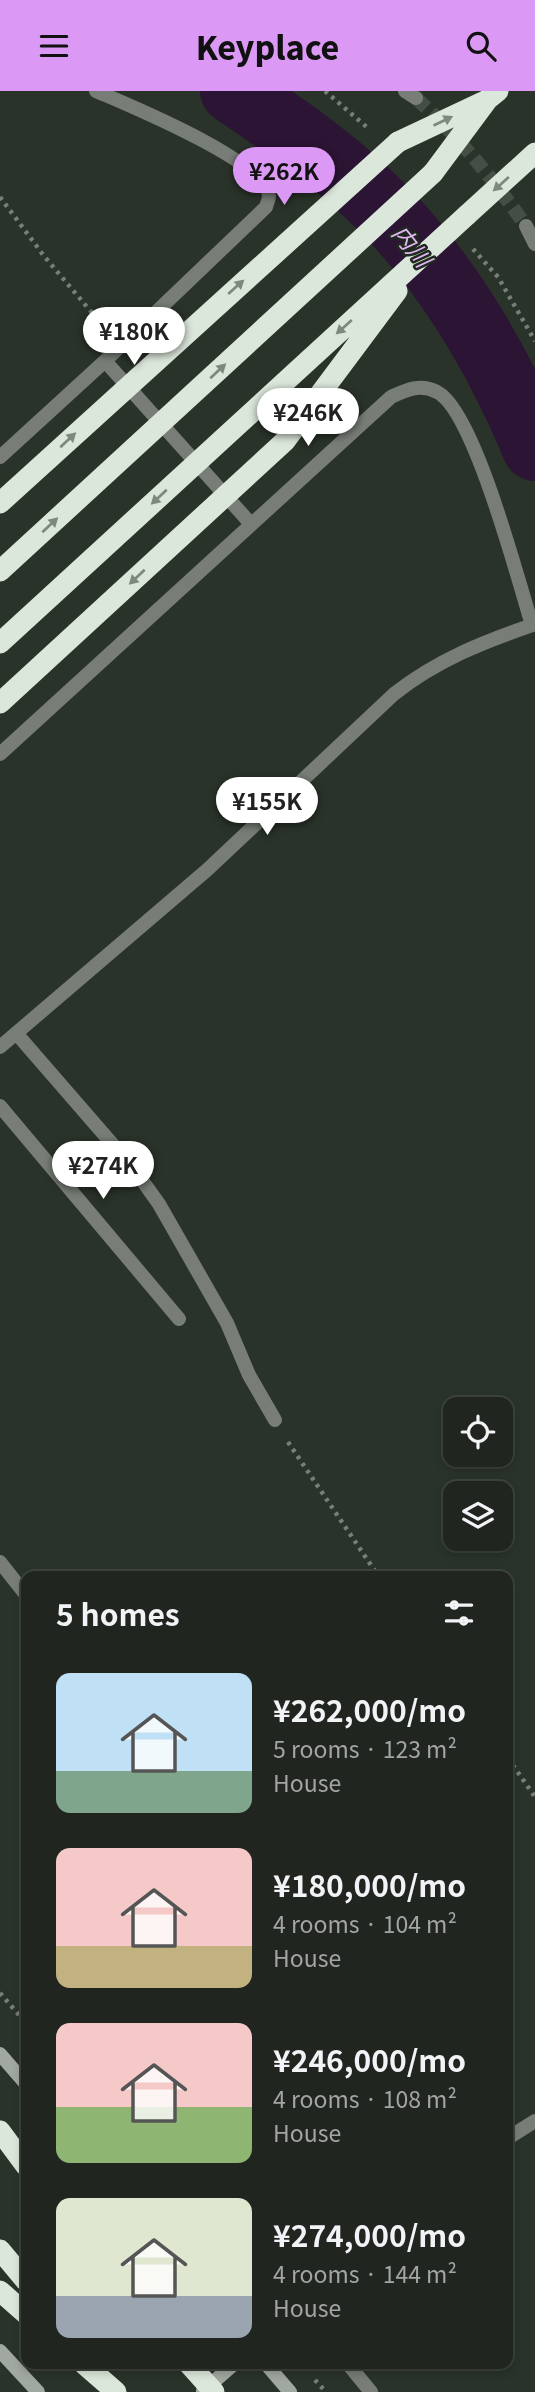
<!DOCTYPE html>
<meta charset="utf-8">
<style>
body{margin:0;font-family:Georgia,"Noto Sans JP",serif;background:#282e28;color:#f1f3f6;height:100vh;display:flex;flex-direction:column;font-size:26px;white-space:nowrap}
*{box-sizing:border-box;margin:0}
p{font-size:23px;color:#a2a5a4}
.icon{flex:none;width:38px;height:38px;fill:none;stroke:currentColor;stroke-width:2;stroke-linecap:round;stroke-linejoin:round}
.map{position:relative;flex:1;overflow:hidden}
.drawer{position:absolute;left:21px;top:1480px;width:492px;height:798px;display:flex;flex-direction:column;background:#20261f;border-radius:14px;box-shadow:0 4px 10px #0003,0 0 0 2px #3d433d}
.drawer>*{flex:none}
.buttons{position:absolute;left:443px;top:1306px;display:grid;gap:14px}
.buttons a{display:grid;place-items:center;width:70px;height:70px;border-radius:14px;background:#20261f;box-shadow:0 4px 10px #0003,0 0 0 2px #3d433d;font-size:35px}
.price{position:absolute;translate:-50% -60px;padding:0 16px;border-radius:24px;background:#fff;color:#222;font-size:23px;line-height:46px;filter:drop-shadow(0 2px 4px #0008)}
.price::after{content:'';position:absolute;left:50%;top:42px;width:21px;height:16px;margin-left:-10px;background:inherit;clip-path:polygon(0 0,100% 0,50% 100%)}
.price.selected{background:#db99f5;color:#111}
ul{padding:0;list-style:none}
li{display:flex;align-items:center;gap:21px;height:175px;padding:0 35px}
li span{display:grid;place-items:center;flex:none;width:196px;height:140px;border-radius:14px;color:#555}
li>.icon{margin-inline-start:auto}
span .icon{width:84px;height:84px;fill:#fffc;stroke-width:1}
li b{font-size:30px}
h2{display:flex;justify-content:space-between;align-items:center;height:84px;padding:0 35px;font-size:30px}
header{display:flex;justify-content:space-between;align-items:center;height:91px;padding:0 35px;background:#db99f5;color:#111;font-size:32px;font-weight:800}
.map>svg:first-child{display:block}
.lines{fill:none;stroke-linecap:round;stroke-linejoin:round}
.river{stroke:#2c1435;stroke-width:66}
.street-tunnel{stroke:#454e44;stroke-width:14;stroke-dasharray:14 7;stroke-linecap:butt}
.path{stroke:#777f76;stroke-width:4.5;stroke-dasharray:3.5 5;stroke-linecap:butt}
.street{stroke:#787d77;stroke-width:14}
.secondary{stroke:#a0a8a0;stroke-width:14}
.highway{stroke:#dce7db;stroke-width:21}
.highway-bridge{stroke:#dce7db;stroke-width:21}
.oneway{fill:#7e887e}
.labels{text-anchor:middle;dominant-baseline:central;stroke-width:5;stroke-linejoin:round;paint-order:stroke}
.water-label{font-size:23px;font-style:italic;fill:#e2b6f4;stroke:#202920}
</style>
<header><svg class="icon" aria-label="menu" viewBox="0 0 24 24"><path d="M4 6h16M4 12h16M4 18h16"/></svg>Keyplace<svg class="icon" aria-label="search" viewBox="0 0 24 24"><circle cx="10" cy="10" r="6"/><path d="M15 15l6 6"/></svg></header>
<div class="map">
<svg width="535" height="2301" viewBox="0 0 535 2301">
<rect width="100%" height="100%" fill="#2a3329"/>
<g class="lines">
<path class="river" d="M233,0C279,31 325,62 365,100C440,169 496,263 535,357"/>
<path class="street-tunnel" d="M416,7C459,46 493,88 526,135"/>
<path class="path" d="M325,0L369,38
M0,106L44,165L104,236
M473,158L498,186L535,250
M288,1351L379,1486
M508,1667L535,1706
M0,1902L26,1932
M315,2289L326,2301"/>
<path class="street" d="M96,0C128,14 266,70 269,105C269,109 267,112 266,116L105,270
M405,0L416,7
M526,135L535,153
M0,366L105,270L251,433
M0,663L391,306C406,299 420,292 437,301C474,319 518,489 532,534
M16,942L134,1078L159,1113L227,1232L249,1284L275,1329
M0,956L207,779L394,603C437,569 483,551 535,533
M0,1015L179,1228
M0,1471L26,1504
M508,2047L535,2030
M348,2273L371,2301"/>
<path class="secondary" d="M0,1963L26,1993
M0,2260L38,2301
M266,2273L290,2301
M203,2300L234,2273"/>
<path class="highway" d="M398,51L483,11
M433,82L488,8L498,0
M467,124L535,62
M0,2040L26,2075
M0,2159L26,2190
M0,2200L26,2223
M84,2273L116,2301"/>
<path class="highway-bridge" d="M0,412L398,51
M0,480L433,82
M0,552L467,124
M0,612L285,350L397,200
M189,2273L214,2301"/>
</g>
<defs><path id="oneway-solid" d="M-6-.8H1V-3.2L6.5 0L1 3.2V.8H-6Z" transform="scale(1.75)"/></defs>
<g class="oneway">
<use href="#oneway-solid" transform="translate(443 30) rotate(-26)"/>
<use href="#oneway-solid" transform="translate(501 93) rotate(138)"/>
<use href="#oneway-solid" transform="translate(236 196) rotate(-42)"/>
<use href="#oneway-solid" transform="translate(344 236) rotate(138)"/>
<use href="#oneway-solid" transform="translate(218 280) rotate(-43)"/>
<use href="#oneway-solid" transform="translate(68 349) rotate(-43)"/>
<use href="#oneway-solid" transform="translate(159 406) rotate(137)"/>
<use href="#oneway-solid" transform="translate(50 434) rotate(-43)"/>
<use href="#oneway-solid" transform="translate(137 486) rotate(137)"/>
</g>
<g class="labels">
<g class="water-label">
<text transform="translate(413 154) rotate(51)">内川</text>
</g>
</g>
</svg>
<div class="buttons">
<a><svg class="icon" aria-label="locate" viewBox="0 0 24 24"><circle cx="12" cy="12" r="6"/><path d="M12 2v4M12 18v4M2 12h4M18 12h4"/></svg></a>
<a><svg class="icon" aria-label="layers" viewBox="0 0 24 24"><path d="M12 4l9 5-9 5-9-5zM3 14l9 5 9-5"/></svg></a>
</div>
<b class="price selected" style="left:284px;top:116px">¥262K</b>
<b class="price" style="left:134px;top:276px">¥180K</b>
<b class="price" style="left:308px;top:357px">¥246K</b>
<b class="price" style="left:267px;top:746px">¥155K</b>
<b class="price" style="left:103px;top:1110px">¥274K</b>
<section class="drawer">
<h2>5 homes<svg class="icon" aria-label="filters" viewBox="0 0 24 24"><path d="M4 7h16M4 17h16"/><circle cx="9" cy="7" r="2"/><circle cx="15" cy="17" r="2"/></svg></h2>
<ul>
<li><span style="background:linear-gradient(#bfe0f5 70%,#7fa58c 0)"><svg class="icon" aria-label="home" viewBox="0 0 24 24"><path d="M3 11l9-7 9 7M6 9v11h12V9"/></svg></span><div><b>¥262,000/mo</b><p>5 rooms · 123 m²</p><p>House</p></div></li>
<li><span style="background:linear-gradient(#f6c9c9 70%,#c2b280 0)"><svg class="icon" aria-label="home" viewBox="0 0 24 24"><path d="M3 11l9-7 9 7M6 9v11h12V9"/></svg></span><div><b>¥180,000/mo</b><p>4 rooms · 104 m²</p><p>House</p></div></li>
<li><span style="background:linear-gradient(#f6c9c9 60%,#8fb573 0)"><svg class="icon" aria-label="home" viewBox="0 0 24 24"><path d="M3 11l9-7 9 7M6 9v11h12V9"/></svg></span><div><b>¥246,000/mo</b><p>4 rooms · 108 m²</p><p>House</p></div></li>
<li><span style="background:linear-gradient(#dfe7d0 70%,#9aa5b1 0)"><svg class="icon" aria-label="home" viewBox="0 0 24 24"><path d="M3 11l9-7 9 7M6 9v11h12V9"/></svg></span><div><b>¥274,000/mo</b><p>4 rooms · 144 m²</p><p>House</p></div></li>
</ul>
</section>
</div>
